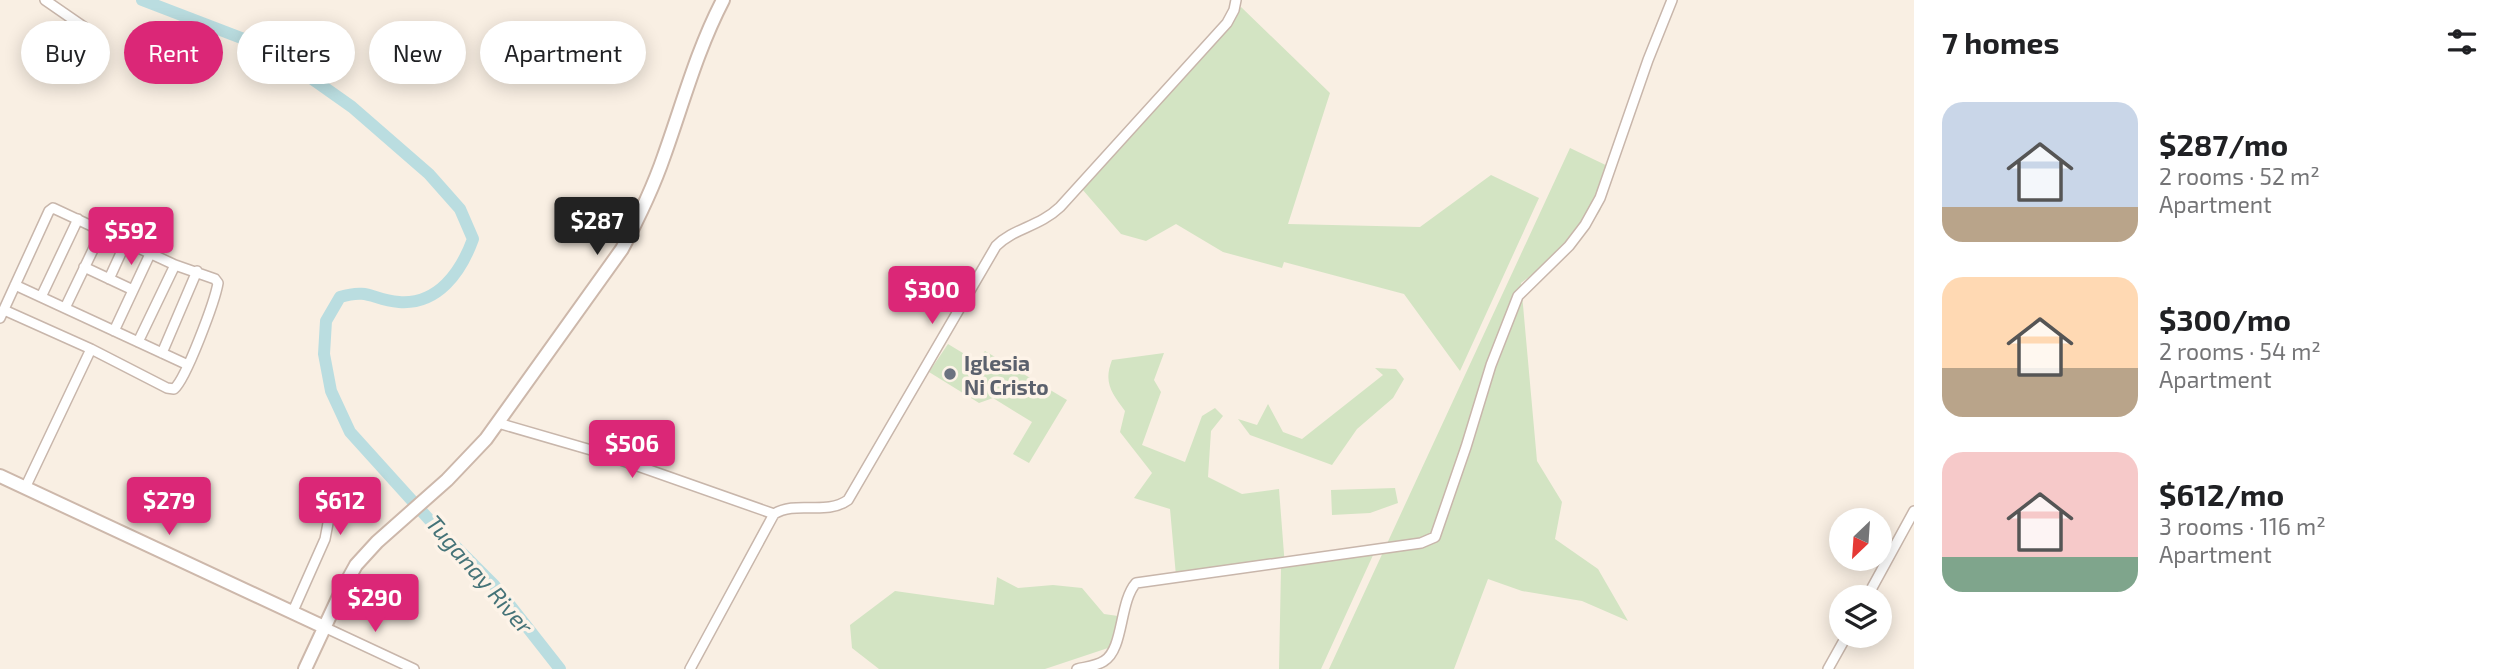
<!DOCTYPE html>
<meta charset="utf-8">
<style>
body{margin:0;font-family:"Exo 2",sans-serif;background:#f2f2f2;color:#202124;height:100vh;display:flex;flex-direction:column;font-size:26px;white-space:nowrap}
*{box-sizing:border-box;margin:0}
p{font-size:23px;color:#757577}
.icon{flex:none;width:38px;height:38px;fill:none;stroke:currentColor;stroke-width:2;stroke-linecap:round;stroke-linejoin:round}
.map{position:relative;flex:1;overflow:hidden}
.drawer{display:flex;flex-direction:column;background:#fff;width:595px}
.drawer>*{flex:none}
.hud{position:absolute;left:21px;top:21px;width:665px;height:63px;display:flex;gap:14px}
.needle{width:46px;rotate:205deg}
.tools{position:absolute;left:1829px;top:508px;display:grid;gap:14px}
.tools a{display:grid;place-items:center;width:63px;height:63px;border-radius:50%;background:#fff;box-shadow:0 4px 18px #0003;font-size:35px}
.price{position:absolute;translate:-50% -60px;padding:0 16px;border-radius:7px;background:#db2777;color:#fff;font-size:23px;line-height:46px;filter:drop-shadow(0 2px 4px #0008)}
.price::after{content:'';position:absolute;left:50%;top:42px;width:21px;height:16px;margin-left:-10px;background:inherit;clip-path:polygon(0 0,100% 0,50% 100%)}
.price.selected{background:#222;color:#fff}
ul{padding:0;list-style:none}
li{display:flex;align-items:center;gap:21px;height:175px;padding:0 28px}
li span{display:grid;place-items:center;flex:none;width:196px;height:140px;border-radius:21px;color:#555}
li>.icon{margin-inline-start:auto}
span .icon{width:84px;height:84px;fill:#fffc;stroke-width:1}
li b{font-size:30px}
h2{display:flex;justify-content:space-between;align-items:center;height:84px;padding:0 28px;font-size:30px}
.chip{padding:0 24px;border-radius:32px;background:#fff;box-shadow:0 4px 18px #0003;font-size:24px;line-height:63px}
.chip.selected{background:#db2777;color:#fff}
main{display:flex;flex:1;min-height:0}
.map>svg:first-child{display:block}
.green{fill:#d3e4c3}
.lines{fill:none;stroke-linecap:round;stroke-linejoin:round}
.river{stroke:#badde0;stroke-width:12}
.street-casing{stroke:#c8b6ab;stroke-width:12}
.secondary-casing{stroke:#cdb8ab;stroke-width:16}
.street{stroke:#fff;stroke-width:9}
.secondary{stroke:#fff;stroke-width:12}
.worship-dot{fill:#6b7280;stroke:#fdf3e8;stroke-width:2.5}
.labels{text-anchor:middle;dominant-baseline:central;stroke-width:7;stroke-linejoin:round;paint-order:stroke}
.worship-label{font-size:21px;font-weight:bold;fill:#5b616d;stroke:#fdf3e8;text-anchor:start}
.water-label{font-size:23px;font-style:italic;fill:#457378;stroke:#fdf3e8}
</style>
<main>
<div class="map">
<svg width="1914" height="669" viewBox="0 0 1914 669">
<rect width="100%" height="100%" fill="#f9efe3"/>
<path class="green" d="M1241,7L1330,93L1288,224L1420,227L1491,175L1539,198L1460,371L1404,294L1284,262L1282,268L1223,252L1176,224L1146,241L1121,234L1082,189Z
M1570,148L1614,169L1600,211L1581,238L1521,283L1537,461L1562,502L1555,539L1598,569L1628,621L1582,601L1522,591L1488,579L1454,669H1329Z
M948,344L976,361L985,351L1067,400L1029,463L1013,454L1032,422L993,398L979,403L929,372Z
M1164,353L1154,380L1161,392L1142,445L1185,462L1202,416L1215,408L1223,416L1211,431L1208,477L1242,494L1279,489L1285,567L1374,553L1321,669H1279L1281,568L1176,576L1170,509L1134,498L1152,473L1120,432L1125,411C1112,393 1103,383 1112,360Z
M1375,368L1396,369L1404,379L1393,398L1357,429L1332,465L1250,435L1238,419L1257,425L1268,404L1283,432L1302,439L1383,375Z
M1395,488L1398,503L1370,513L1332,515L1331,490Z
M997,577L1018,588L1053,585L1082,588L1104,614L1118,616L1114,646L1045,669H879L852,648L850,625L895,591L994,605Z"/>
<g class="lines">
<path class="river" d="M142,0L270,49L352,107L429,174L460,209L473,239C461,272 438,305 399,302C372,300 370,288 340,297L326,321L324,354L331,391L350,432L435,526L494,585L560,669"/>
<defs>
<path id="street" d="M45,0L84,27
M84,267L133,290
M109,279L126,242
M15,285L188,365
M41,297L78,219
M65,308L102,231
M0,318L49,211L53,208L175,265L215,279L218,283C215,301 186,379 174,389L167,388L91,349L4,310
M114,331L150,254
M138,342L175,265
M162,353L197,271
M498,423L598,452L774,514
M25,488L91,349
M1867,597L1914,511
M293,611L325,539L333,497L330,491L308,483
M324,627L414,669
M690,669L774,514C796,500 826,516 848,500L996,246C1014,228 1039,227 1060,207L1227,23L1234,10L1236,0
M1077,669C1085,667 1097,666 1104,661C1124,649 1119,602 1136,583L1421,543L1435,537L1466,447L1491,365L1518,296L1569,246L1585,225L1600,198L1648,60L1672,0
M1828,669L1847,635"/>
<path id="secondary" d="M0,476L324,627
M305,669L340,594L356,565L377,542L447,480L486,439L622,249C638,219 653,188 664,156C683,103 697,50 723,0"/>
</defs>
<use href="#street" class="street-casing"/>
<use href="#secondary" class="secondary-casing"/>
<use href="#street" class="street"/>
<use href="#secondary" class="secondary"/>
</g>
<circle class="worship-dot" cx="950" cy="374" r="7"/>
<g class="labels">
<g class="worship-label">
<text x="964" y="362">Iglesia<tspan x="964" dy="24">Ni Cristo</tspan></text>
</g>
<g class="water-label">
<text transform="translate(480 574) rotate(49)">Tuganay River</text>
</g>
</g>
</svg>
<div class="tools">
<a><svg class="needle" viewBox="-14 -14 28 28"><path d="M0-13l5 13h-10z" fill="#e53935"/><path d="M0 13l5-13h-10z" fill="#757577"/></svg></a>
<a><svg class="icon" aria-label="layers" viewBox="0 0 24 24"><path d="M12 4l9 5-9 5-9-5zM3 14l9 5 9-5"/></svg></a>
</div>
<b class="price selected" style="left:597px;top:257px">$287</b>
<b class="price" style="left:131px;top:267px">$592</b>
<b class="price" style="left:932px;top:326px">$300</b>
<b class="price" style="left:632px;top:480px">$506</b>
<b class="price" style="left:169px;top:537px">$279</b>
<b class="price" style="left:340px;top:537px">$612</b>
<b class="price" style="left:375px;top:634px">$290</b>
<div class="hud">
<a class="chip">Buy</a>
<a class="chip selected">Rent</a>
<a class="chip">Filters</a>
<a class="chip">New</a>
<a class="chip">Apartment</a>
</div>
</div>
<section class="drawer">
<h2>7 homes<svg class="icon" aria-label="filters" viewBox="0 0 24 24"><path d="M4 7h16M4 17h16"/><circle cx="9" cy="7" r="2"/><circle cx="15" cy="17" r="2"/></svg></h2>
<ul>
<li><span style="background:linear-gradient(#c9d6e8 75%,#b9a48a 0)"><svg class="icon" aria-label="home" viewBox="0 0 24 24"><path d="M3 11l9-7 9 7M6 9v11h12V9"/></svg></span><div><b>$287/mo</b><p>2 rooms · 52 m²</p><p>Apartment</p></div></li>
<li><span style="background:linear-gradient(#ffd9b3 65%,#b9a48a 0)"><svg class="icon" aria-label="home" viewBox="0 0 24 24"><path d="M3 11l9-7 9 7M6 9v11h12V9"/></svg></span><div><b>$300/mo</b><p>2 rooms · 54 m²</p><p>Apartment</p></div></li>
<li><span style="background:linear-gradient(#f6c9c9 75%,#7fa58c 0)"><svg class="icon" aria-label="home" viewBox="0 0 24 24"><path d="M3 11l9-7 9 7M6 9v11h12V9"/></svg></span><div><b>$612/mo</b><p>3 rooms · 116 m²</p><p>Apartment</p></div></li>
</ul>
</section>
</main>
